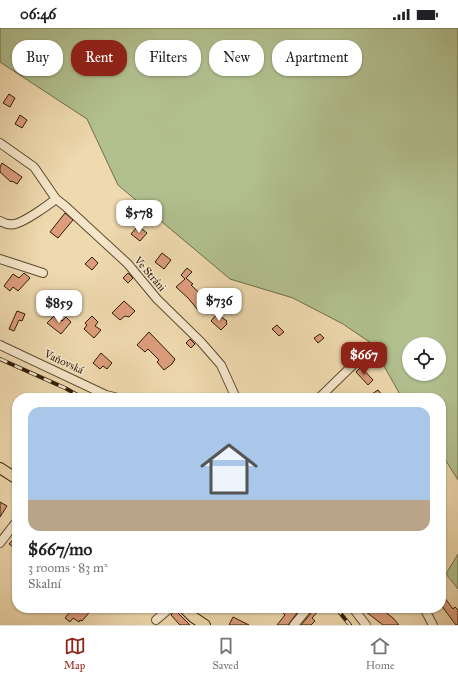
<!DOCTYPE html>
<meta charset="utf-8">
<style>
body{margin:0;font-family:"IM FELL Great Primer",serif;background:#f6f6f6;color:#202124;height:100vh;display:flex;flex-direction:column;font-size:15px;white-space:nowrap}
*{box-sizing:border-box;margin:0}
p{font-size:13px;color:#757577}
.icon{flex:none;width:22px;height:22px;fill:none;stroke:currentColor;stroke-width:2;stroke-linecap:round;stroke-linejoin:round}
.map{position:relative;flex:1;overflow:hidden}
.panel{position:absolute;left:12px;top:365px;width:434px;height:220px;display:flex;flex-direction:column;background:#fff;border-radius:16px;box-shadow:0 1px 3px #0004}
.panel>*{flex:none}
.top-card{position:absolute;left:12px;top:12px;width:434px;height:36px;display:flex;gap:8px}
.tools{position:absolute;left:402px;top:309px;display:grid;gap:8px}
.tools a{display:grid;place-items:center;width:44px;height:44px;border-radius:50%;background:#fff;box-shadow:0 1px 3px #0004;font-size:20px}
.price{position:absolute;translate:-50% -34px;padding:0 9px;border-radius:8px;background:#fff;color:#222;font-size:13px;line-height:26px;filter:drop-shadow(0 1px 2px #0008)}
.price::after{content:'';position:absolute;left:50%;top:24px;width:12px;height:9px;margin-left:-6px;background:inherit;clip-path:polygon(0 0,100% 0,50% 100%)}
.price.active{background:#8f2418;color:#fff}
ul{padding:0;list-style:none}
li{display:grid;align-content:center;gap:8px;height:212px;padding:0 16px}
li+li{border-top:1px solid #e0e0e0}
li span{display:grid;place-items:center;height:124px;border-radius:12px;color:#555}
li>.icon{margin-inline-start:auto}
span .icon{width:72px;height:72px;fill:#fffc;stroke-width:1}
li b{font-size:17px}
.tag{padding:0 14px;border-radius:16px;background:#fff;box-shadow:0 1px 3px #0004;font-size:14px;line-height:36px}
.tag.active{background:#8f2418;color:#fff}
.status{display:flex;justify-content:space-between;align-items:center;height:28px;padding:0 20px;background:#fff;direction:ltr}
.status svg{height:11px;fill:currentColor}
.menu{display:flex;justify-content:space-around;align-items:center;height:56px;border-top:1px solid #e0e0e0;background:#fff;font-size:11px;color:#757577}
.menu a{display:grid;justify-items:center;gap:2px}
.menu .active{color:#8f2418}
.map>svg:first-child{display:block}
.green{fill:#b2c08f;stroke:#706e4b;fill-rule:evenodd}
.building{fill:#dd9d7c;stroke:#2e1c07}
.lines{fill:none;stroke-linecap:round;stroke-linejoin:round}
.minor-casing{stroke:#5e4b31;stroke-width:10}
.major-casing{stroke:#2e1c07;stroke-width:12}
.minor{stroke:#f5e6ca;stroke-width:8}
.major{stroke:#efd9ae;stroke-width:10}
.rail-casing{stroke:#2e1c07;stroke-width:4}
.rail{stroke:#f5e6ca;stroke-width:2.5;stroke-dasharray:8;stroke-linecap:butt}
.labels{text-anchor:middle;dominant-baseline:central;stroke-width:3.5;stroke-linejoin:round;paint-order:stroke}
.street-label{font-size:11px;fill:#2e1c07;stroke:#f5e6ca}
</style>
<div class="status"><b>06:46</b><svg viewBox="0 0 49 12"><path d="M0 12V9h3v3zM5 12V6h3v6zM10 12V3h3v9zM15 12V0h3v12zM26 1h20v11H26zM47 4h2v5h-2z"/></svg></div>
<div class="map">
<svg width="458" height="597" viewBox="0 0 458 597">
<rect width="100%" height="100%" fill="#efd9ae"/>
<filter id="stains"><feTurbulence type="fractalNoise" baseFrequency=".005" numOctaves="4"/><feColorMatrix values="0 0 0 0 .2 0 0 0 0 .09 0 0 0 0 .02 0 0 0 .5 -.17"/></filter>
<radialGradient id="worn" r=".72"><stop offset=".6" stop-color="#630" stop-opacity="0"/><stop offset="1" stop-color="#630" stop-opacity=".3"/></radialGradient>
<path class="green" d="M0,0H458V452L441,425V370H402L371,315L343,296L293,270L230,251L118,157L87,91L0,34ZM409,316H439V346H409Z
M458,526V561L446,546Z"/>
<path class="building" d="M9,66L15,70L10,79L3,75Z
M20,87L27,92L22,100L15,96Z
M2,135L22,149L17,156L12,153L11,154L0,144V139Z
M65,185L73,192L58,210L50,204Z
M138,198L147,205L140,213L131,206Z
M162,225L171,232L164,241L155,234Z
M92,229L98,235L92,242L85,236Z
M187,240L192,244L186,250L193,256L191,257L208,273L198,282L188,270L176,259L185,251L181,247Z
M24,245L30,250L18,263L13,259L10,263L4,258L13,246L19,250Z
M128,245L133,250L128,255L123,250Z
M124,273L135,283L129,289L125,288L120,292L112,285Z
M17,283L25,286L22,293L19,292L14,303L9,301Z
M217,286L227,293L226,294L227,296L221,302L211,293Z
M55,287L62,293L66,289L71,294L61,306L47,295Z
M92,288L98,294L95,298L101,302L94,310L84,301L87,297L85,295Z
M277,297L284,304L279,308L272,301Z
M149,304L175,331L172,336L164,342L157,334L159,332L148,321L145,324L137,317Z
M320,306L324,310L318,315L314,310Z
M190,311L195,316L191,320L186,315Z
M101,325L112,335L107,341L103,338L100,341L93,335Z
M361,339L373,352L368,357L356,344Z
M378,362L385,370H376L372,366Z
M0,474L7,478L0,489Z
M17,507V522L9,516Z
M441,565L453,581L455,579L458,582V597H456L441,577Z
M73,580H93L82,593L80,592L79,594L73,590L70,594L65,590Z
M278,580H292L297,585L288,597H277L285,587Z
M313,580H321L312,590L315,593L311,597H301L312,584Z
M361,580H380L393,590L399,597H383Z
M175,582L190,597H180L171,587Z
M233,589L249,597H229Z"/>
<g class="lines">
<defs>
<path id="minor" d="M0,115L34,139L56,171L65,178L128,236L157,271L201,314L221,337L236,370
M0,193C5,196 10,197 15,196C26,193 47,178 56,171
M0,231L43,245
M0,317L106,367L118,370
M319,370L359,331
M17,411V412
M0,515L17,493
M353,580L366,597
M424,580L433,597
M156,592L170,580
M294,597L308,580"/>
<path id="major" d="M0,440L17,451
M184,580L193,589L205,597"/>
</defs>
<use href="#minor" class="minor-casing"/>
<use href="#major" class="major-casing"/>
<use href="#minor" class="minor"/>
<use href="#major" class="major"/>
<defs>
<path id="rail" d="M0,331L65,360L83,370
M336,580L350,597"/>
</defs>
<use href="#rail" class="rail-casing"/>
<use href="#rail" class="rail"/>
</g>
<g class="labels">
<g class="street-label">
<text transform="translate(150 246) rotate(49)">Ve Stráni</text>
<text transform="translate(64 334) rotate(25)">Vaňovská</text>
</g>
</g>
<rect width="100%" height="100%" filter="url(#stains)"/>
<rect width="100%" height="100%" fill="url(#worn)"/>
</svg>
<div class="tools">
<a><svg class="icon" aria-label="locate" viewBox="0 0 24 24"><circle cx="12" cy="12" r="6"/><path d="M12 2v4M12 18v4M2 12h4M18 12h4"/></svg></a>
</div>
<b class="price" style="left:139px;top:206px">$578</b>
<b class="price" style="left:219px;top:294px">$736</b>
<b class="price" style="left:59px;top:296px">$859</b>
<b class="price active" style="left:364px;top:348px">$667</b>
<div class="top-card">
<a class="tag">Buy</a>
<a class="tag active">Rent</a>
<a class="tag">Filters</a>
<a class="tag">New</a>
<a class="tag">Apartment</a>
</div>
<section class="panel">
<ul>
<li><span style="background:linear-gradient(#a9c7e8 75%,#b9a48a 0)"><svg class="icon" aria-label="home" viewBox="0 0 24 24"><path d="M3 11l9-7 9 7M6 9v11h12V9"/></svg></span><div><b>$667/mo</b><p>3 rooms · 83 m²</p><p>Skalní</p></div></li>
</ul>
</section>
</div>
<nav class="menu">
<a class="active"><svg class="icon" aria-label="map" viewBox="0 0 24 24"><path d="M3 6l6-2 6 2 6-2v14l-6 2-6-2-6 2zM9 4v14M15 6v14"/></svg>Map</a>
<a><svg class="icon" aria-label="saved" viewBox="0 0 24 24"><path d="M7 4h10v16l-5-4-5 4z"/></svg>Saved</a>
<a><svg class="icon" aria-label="home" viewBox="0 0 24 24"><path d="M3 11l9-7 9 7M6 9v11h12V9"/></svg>Home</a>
</nav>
